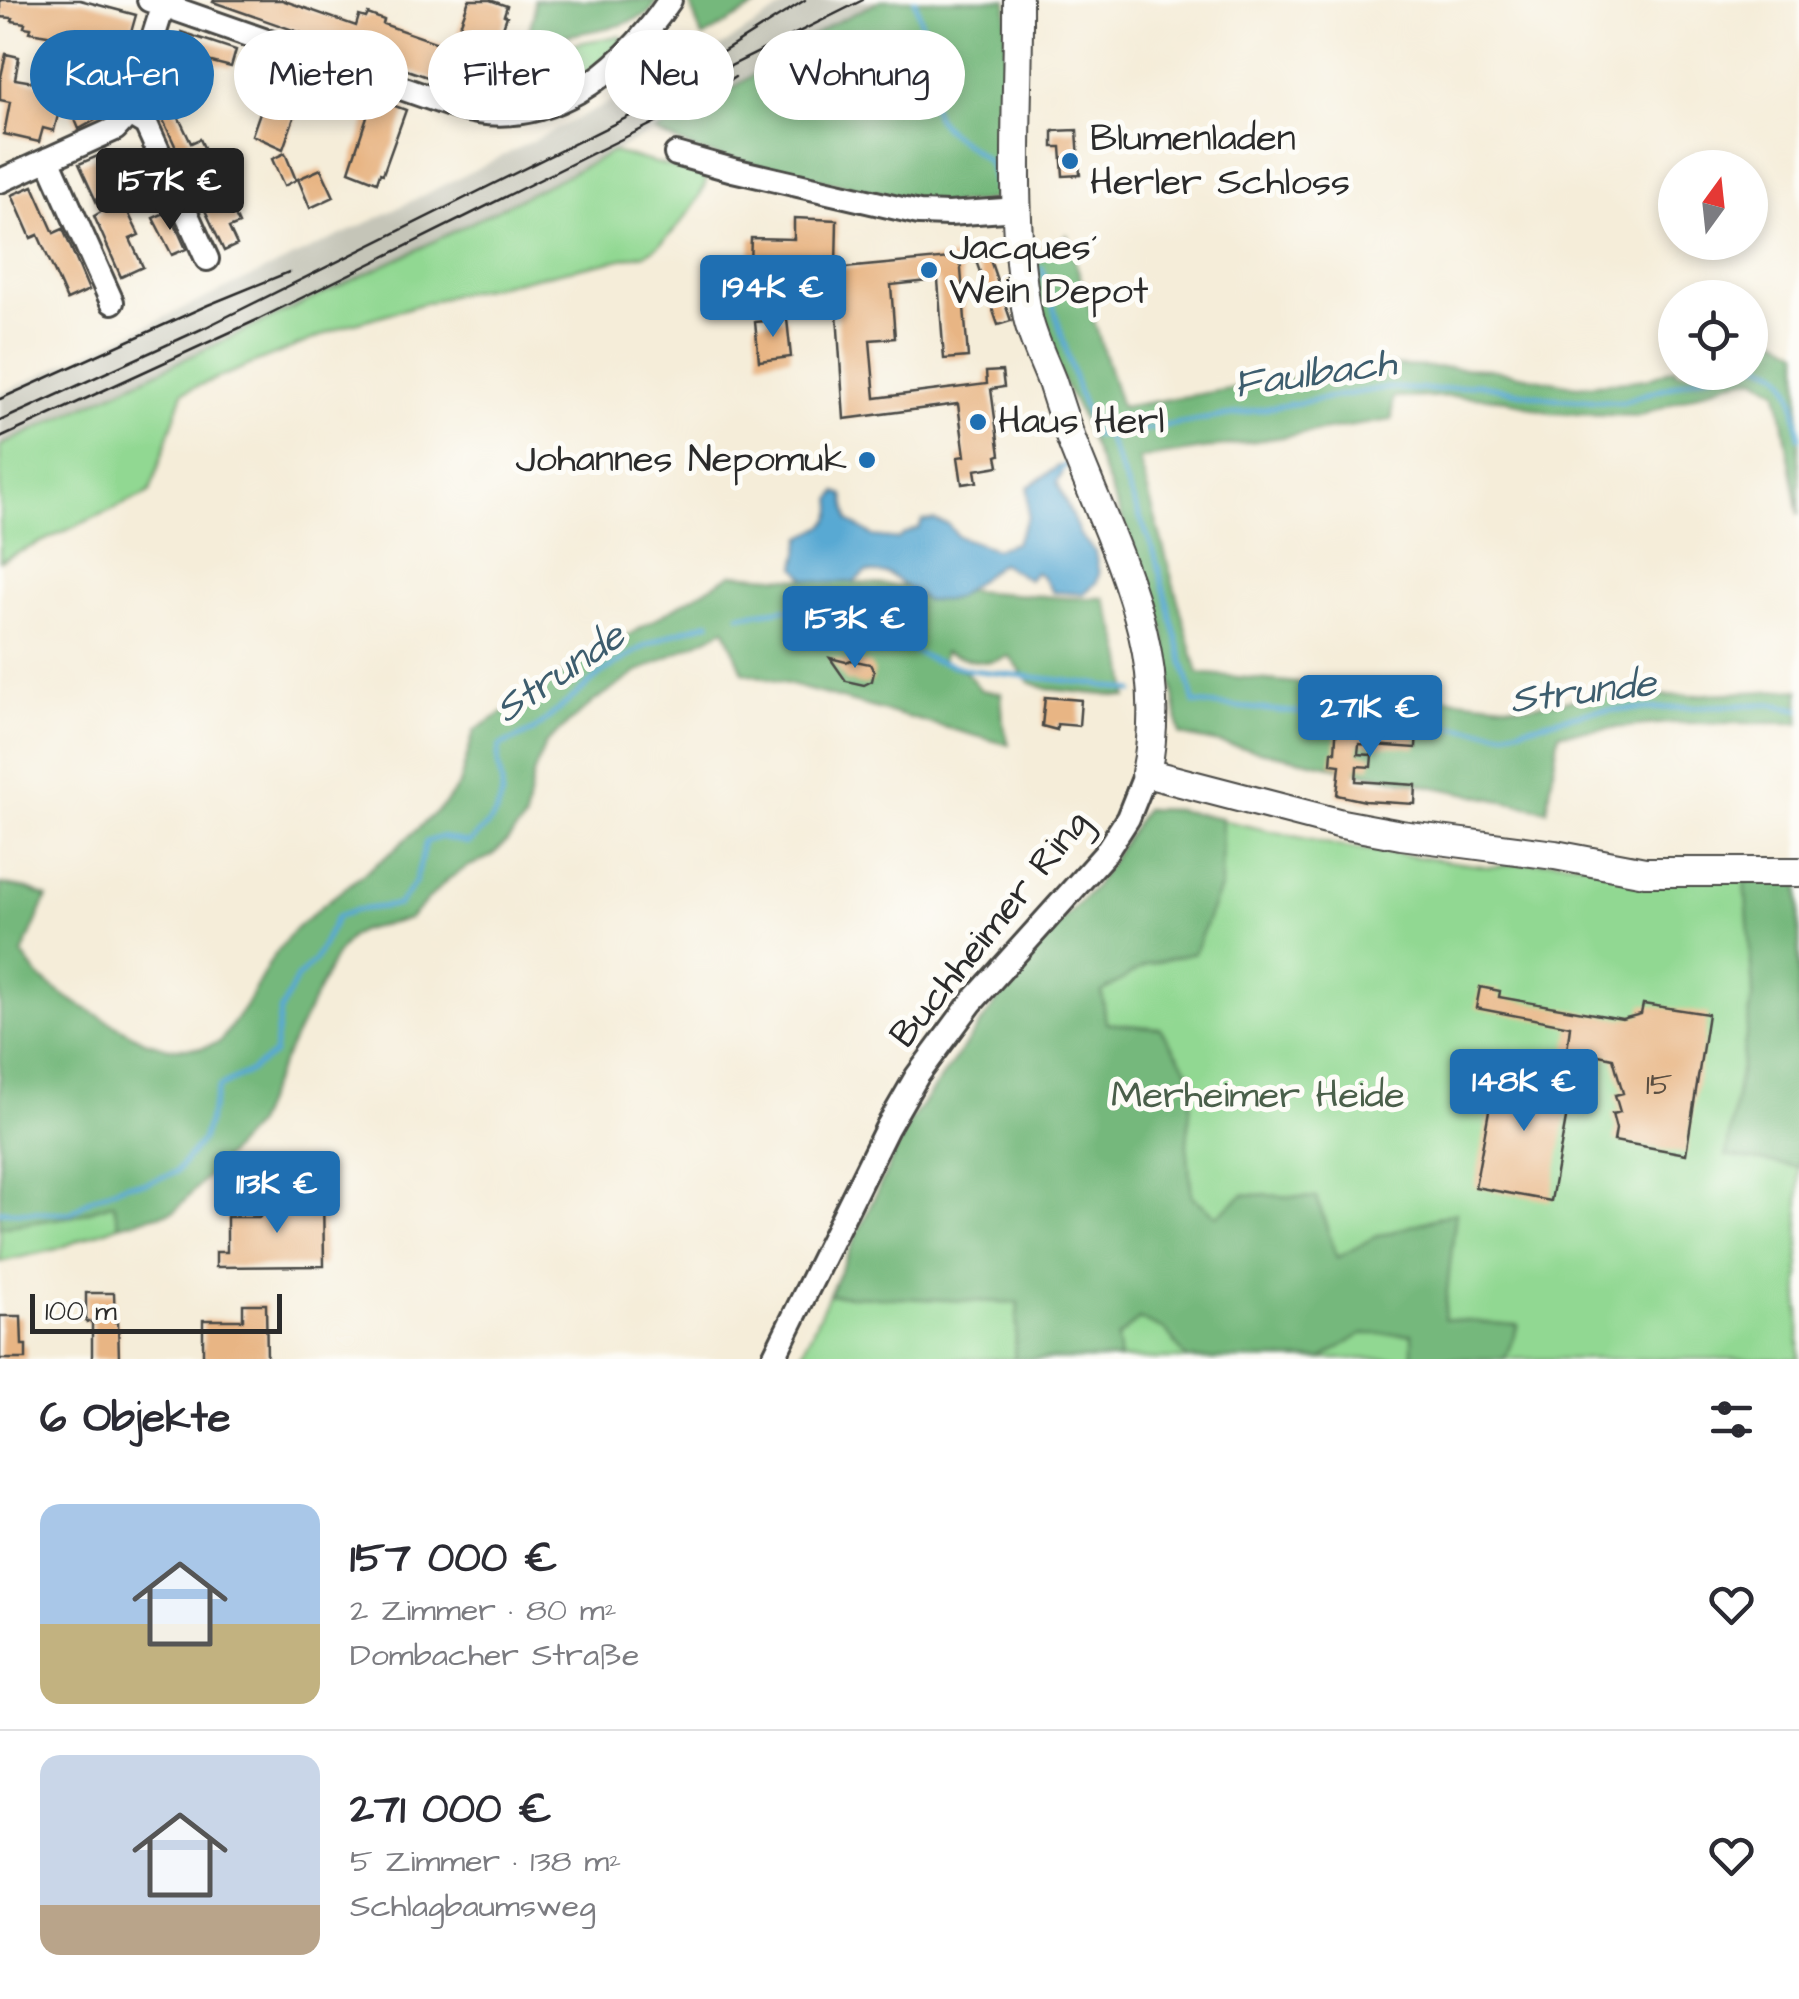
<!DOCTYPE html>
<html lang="de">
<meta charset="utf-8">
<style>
body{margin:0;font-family:"Architects Daughter",sans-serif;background:#f7f7f7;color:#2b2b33;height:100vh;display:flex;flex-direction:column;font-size:38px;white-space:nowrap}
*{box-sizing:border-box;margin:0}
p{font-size:32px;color:#7c7c81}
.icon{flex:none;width:55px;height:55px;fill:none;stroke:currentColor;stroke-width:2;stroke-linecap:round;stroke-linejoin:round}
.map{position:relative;height:1359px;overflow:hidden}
.drawer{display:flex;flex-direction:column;background:#fff;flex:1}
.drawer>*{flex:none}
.banner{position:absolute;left:30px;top:30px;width:1000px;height:90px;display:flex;gap:20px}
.needle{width:65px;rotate:15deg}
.tools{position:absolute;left:1658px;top:150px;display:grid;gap:20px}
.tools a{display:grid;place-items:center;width:110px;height:110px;border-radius:50%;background:#fff;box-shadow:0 5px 15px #0003;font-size:50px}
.scale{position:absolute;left:30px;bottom:25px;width:252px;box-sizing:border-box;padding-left:10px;border:5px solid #2b2b2b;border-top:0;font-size:28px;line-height:35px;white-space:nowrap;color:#2b2b2b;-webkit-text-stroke:8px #fdfcf7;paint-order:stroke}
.price{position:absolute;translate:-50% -85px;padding:0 22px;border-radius:10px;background:#1f6fb2;color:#fff;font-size:32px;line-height:65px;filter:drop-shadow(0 2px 5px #0008)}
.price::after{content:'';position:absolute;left:50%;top:60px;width:30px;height:22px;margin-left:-15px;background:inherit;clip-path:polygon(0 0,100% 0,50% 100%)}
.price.active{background:#222;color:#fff}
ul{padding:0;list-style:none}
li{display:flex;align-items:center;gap:30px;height:250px;padding:0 40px}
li+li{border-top:2px solid #e1e1e2}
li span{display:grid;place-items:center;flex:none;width:280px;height:200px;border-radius:20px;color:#555}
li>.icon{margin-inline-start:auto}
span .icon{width:120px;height:120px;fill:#fffc;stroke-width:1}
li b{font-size:42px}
h2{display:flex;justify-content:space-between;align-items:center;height:120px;padding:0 40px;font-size:42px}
.pill{padding:0 35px;border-radius:45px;background:#fff;box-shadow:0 5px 15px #0003;font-size:35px;line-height:90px}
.pill.active{background:#1f6fb2;color:#fff}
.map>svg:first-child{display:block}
.industrial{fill:#c5c5b8}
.green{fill:#91d892;stroke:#5e825e;stroke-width:2.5}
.forest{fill:#74b87c;stroke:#507254;stroke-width:2.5}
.water{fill:#58a9d3;stroke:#426a7f;stroke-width:2.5}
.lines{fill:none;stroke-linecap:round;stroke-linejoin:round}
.stream{stroke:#58a9d3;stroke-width:5}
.building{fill:#e8b584}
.minor-casing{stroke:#494845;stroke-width:28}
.major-casing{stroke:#494845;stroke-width:32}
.minor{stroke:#fff;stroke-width:22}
.major{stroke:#fff;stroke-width:28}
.tram{stroke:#2b2b2b;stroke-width:2.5}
.poi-dot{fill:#1f6fb2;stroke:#fdfcf7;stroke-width:4}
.labels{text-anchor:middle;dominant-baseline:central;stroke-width:10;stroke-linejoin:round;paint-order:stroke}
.number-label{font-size:32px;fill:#5a4e41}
.poi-label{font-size:38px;fill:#2b2b2b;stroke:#fdfcf7;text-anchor:start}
.street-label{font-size:38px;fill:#2b2b2b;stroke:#fdfcf7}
.park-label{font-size:38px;fill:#4a5f4a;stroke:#fdfcf7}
.water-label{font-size:40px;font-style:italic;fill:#3d5d6e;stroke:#fdfcf7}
</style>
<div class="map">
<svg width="1799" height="1359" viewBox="0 0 1799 1359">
<rect width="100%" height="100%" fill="#fdfcf7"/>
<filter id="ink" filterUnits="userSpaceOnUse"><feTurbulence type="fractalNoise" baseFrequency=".01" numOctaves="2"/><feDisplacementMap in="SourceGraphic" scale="20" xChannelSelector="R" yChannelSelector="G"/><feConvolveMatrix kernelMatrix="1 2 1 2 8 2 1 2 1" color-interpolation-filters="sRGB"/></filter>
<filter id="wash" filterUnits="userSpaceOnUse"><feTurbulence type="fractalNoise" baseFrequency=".0048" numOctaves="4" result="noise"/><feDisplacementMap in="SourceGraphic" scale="40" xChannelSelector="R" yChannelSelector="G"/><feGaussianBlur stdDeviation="2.25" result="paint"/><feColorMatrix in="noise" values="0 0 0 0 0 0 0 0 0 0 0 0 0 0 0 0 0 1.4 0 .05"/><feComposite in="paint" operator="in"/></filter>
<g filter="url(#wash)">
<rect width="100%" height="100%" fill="#f5edd9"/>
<path class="industrial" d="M795,0H880L832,24L707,105L406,255L0,446V394L371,221L625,95L653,77L659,86Z"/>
<path class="green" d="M618,36L622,37L625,41C599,66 572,89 537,100C531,93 529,88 530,79C534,44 590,42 618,36Z
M613,152L707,176C703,200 667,244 645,254L457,294L348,325L183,392L150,492L0,561V446L406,255Z
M1145,809L1176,810L1339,846L1490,867L1554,860L1799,882V1359H799L909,1123L1030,956L1094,887Z
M114,1203L119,1225L57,1249L0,1262V1227L74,1216Z"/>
<path class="forest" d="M534,0H658L649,14L621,25L526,44L534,12Z
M689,0H767L702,38Z
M882,0H1007L1006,196L980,202L931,206L698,151L655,132L707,105L832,24Z
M1067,235L1121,407L1374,365L1489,369L1577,386L1647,379L1675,368V372H1750V338H1777L1799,351V515L1778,391L1756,377L1729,382L1639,416L1551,413L1503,399L1458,396L1393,398L1392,420L1139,459L1198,673L1525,706L1604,696L1693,695L1799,689V723H1669L1559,733L1547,810L1180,735L1163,625L1124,523L1079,412L1061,377L1034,304L1031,266Z
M732,574L1069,598H1104C1117,629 1128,662 1127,697L1047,689L1029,682L1009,656C986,668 967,659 944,652L942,663L965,671L981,690L1001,693L1003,722L1009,745L743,672L725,629L638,672L593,702L545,744L533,775L525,820L508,840L492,856L467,867L447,880L409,919L362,930L351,936L336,955L277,1073L254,1126L175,1211L119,1225L113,1203L74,1216L0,1227V884L28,889L47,897L22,954L39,977L69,999L144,1041L169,1048H202L220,1042L245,1007L271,960L292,932L323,905L392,852L445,804L459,785L474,731L574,667Z
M1145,809L1176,810L1222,818L1221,886L1194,953L1146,965L1102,992L1106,1023L1160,1028L1193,1077L1187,1145L1192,1196L1217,1216L1244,1194L1317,1198L1337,1258L1375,1237L1456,1212L1444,1319L1518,1325L1505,1359H1412V1334H1362L1321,1359H1187L1165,1330L1139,1319L1117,1338L1120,1359H1014L1018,1303L829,1295L909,1123L1030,956L1094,887Z
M1745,880L1799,882V1167L1726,1156L1753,993Z"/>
<path class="water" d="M1059,466L1062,474L1057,482L1080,535L1095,552L1099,574L1096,583L1083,594L1053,592L1042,576L1035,572L1029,580L1001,563L957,597L946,600L926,601L889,574L866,572L854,582L827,583L806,579L796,567L802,537C816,530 832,526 833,509C833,495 829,504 837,492L844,495L849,521L873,536L898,539L904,534L919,528L922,521L933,520L948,524L957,536L995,549L1015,543L1028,517V487Z"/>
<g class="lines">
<path class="stream" d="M915,0L922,25L931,101L936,117L945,128L986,160L991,167L995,187
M1042,268L1080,397L1095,436H1107L1385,388L1436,390L1477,384L1550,398L1621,402L1715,372
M1750,364C1796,363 1794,403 1799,437
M1107,436L1154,552L1194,703L1504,732L1592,711L1770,704L1799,709
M1060,470L1066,465
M740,615L785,609L844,618L932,660L971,670L1094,684L1133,691
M0,1211L71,1213L91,1199L126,1184L146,1183L176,1172L202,1140L219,1087L249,1072L274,1054L280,1012L297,978L315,960L337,917L356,910L398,905L415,883L426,842L441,837L469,843C486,828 503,813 502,787C501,772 495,762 500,746L533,731L602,673L645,646L672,634L710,622"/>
</g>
<g id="blocks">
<path class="building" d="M0,0H80L136,15L115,89L113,102L115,107L110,112L79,129L67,101L91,90L106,37L79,30L78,32H72L71,35L60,33L59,37L30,32L31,28L24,27L25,23L12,21L13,18L0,17Z
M214,0H282L356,26L359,16L366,18L368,14L384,20L383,24L452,48L469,0H490L507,6L504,15L507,16L491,62L492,73L489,82L480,90L470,92L213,2Z
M181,32L236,50L231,67L204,60L191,99L166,91L191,143L200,139L239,224L229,228L237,245L224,251L158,109L165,91L162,90Z
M6,54L19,57L15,79L51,85L56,64L70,67L54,131L43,128L39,142L4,134L10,102L0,100V81Z
M277,64L309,75L283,149L252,135Z
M373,98L406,110L383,174L380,173L377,182L349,171Z
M1077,130L1080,175L1063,176L1061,147H1053V131Z
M285,153L296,180L284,186L272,159Z
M100,155L139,235L130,239L143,267L121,277L94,216L101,212L79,164Z
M321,169L334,197L310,208L298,179Z
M33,186L54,233L63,229L89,290L67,300L38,235L31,238L12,195Z
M169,211L186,249L172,255L153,218Z
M794,218L837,220L836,266L809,265L808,282H784L785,264L750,263L751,238L794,239Z
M988,254L1011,321L998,325L974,255Z
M960,257L968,357L944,359L938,280L891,285L895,338L870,340L875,398L987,384L986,372L1002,371L1004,387L991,389L1000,455L997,456L999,466L975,470L977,482L962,484L958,457L965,456L958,404L844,419L834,269Z
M787,319L791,357L759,361L755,322Z
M830,658L846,662L851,660L870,664L874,672L872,681L864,685L846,681Z
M1045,697L1081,700L1079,726L1057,724V730L1042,726Z
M1337,720L1417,726L1416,748L1359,744L1358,754L1372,755L1371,767L1357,766L1356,781L1416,785L1415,804L1365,801L1337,795L1340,765L1331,764L1332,751L1335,752Z
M1480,987L1500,991L1499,997L1622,1019L1641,1014L1643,1004L1708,1014L1686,1154L1614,1141L1616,1129L1612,1114L1620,1112L1615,1095L1623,1093L1613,1058L1580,1051L1578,1061L1566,1059L1570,1026L1476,1008Z
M1497,1067L1573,1080L1551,1201L1475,1187Z
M309,1190H323L324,1266L216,1267V1252H227V1217H260V1203L309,1202Z
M86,1293H114L115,1322H118L119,1359H92V1322H86Z
M243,1304H266L267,1359H203V1320H243Z
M0,1316H21L22,1345H26V1359H0Z"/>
</g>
</g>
<g filter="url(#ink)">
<use href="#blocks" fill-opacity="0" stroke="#494845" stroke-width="2.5"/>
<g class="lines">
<defs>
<path id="minor" d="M149,0L453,106C545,136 621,73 670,0
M129,114L146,124L207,259
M676,154L733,170L919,213L949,214L1018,209
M48,159L112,302
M0,181L115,129L129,114L165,0
M773,1359L887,1128L917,1076L971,1003L1104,855L1128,818L1146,773"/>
<path id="major" d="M1018,0C1019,104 1008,215 1028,318C1033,340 1044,361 1052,382C1058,401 1064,420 1071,439C1114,551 1172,650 1146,773L1342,824L1401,835L1555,855L1645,872H1799"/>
</defs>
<use href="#minor" class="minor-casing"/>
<use href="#major" class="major-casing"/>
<use href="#minor" class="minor"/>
<use href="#major" class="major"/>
<path class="tram" d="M691,72L805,0
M0,399L208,305L289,272
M0,421L206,327L863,0
M0,438L259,319L654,123L702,98L735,77"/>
</g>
</g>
<g class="poi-dot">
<circle cx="1070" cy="161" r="10"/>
<circle cx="929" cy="270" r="10"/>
<circle cx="978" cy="422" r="10"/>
<circle cx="867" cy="460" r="10"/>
</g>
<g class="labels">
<g class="number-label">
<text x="1659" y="1084">15</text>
</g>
<g class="poi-label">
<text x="1090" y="139">Blumenladen<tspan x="1090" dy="44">Herler Schloss</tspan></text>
<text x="949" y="248">Jacques´<tspan x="949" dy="44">Wein Depot</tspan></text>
<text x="998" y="422">Haus Herl</text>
<text x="847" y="460" text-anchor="end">Johannes Nepomuk</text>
</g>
<g class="street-label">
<text transform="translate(990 929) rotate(-51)">Buchheimer Ring</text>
</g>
<g class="park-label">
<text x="1258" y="1096">Merheimer Heide</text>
</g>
<g class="water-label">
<text transform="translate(1315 374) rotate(-8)">Faulbach</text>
<text transform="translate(560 673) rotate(-34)">Strunde</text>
<text transform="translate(1583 692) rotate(-7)">Strunde</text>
</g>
</g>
</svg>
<div class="tools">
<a><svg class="needle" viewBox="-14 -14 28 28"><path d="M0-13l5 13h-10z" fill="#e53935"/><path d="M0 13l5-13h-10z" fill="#7c7c81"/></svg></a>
<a><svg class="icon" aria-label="locate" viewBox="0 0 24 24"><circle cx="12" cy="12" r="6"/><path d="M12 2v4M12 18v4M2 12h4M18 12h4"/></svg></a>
</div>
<div class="scale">100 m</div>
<b class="price active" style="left:170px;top:233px">157K €</b>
<b class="price" style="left:773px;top:340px">194K €</b>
<b class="price" style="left:855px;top:671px">153K €</b>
<b class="price" style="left:1370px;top:760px">271K €</b>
<b class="price" style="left:1524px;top:1134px">148K €</b>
<b class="price" style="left:277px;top:1236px">113K €</b>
<div class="banner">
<a class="pill active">Kaufen</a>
<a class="pill">Mieten</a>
<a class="pill">Filter</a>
<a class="pill">Neu</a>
<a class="pill">Wohnung</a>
</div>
</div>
<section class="drawer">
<h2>6 Objekte<svg class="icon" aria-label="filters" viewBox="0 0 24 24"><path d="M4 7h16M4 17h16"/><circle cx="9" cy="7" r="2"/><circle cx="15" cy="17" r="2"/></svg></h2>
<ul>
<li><span style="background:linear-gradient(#a9c7e8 60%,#c2b280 0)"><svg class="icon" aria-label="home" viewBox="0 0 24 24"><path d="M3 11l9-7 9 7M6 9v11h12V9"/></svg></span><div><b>157 000 €</b><p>2 Zimmer · 80 m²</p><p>Dombacher Straße</p></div><svg class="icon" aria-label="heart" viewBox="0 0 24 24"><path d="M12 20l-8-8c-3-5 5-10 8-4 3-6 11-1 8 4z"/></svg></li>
<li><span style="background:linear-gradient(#c9d6e8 75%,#b9a48a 0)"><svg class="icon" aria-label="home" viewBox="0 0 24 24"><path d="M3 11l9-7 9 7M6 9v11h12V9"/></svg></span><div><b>271 000 €</b><p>5 Zimmer · 138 m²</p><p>Schlagbaumsweg</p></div><svg class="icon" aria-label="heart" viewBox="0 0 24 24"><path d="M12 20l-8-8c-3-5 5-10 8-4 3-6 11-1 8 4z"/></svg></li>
</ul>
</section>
